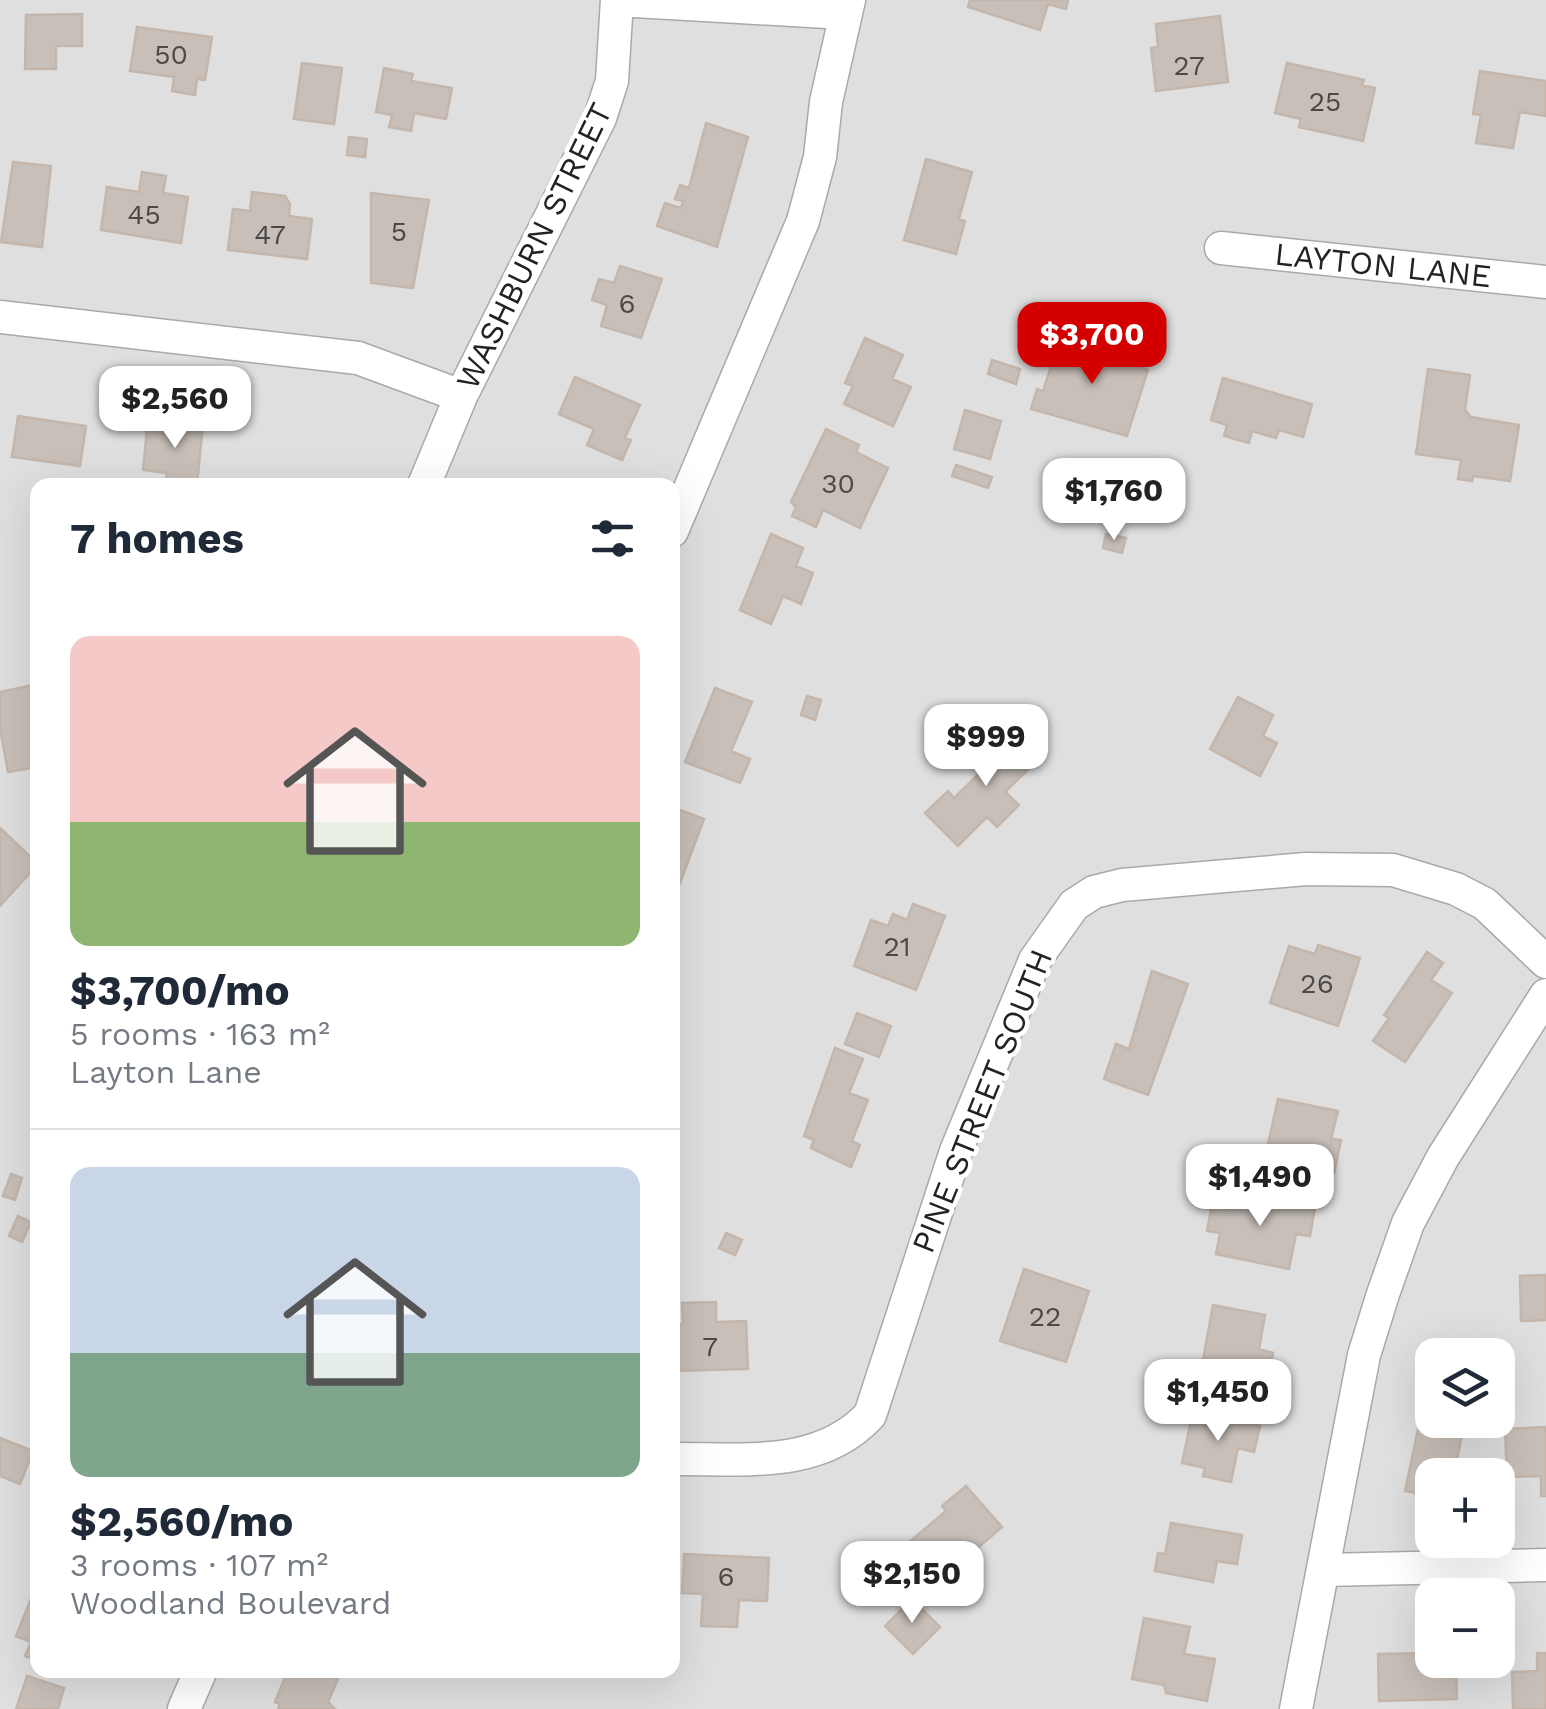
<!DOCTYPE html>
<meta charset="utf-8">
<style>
body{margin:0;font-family:"Work Sans",sans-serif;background:#f2f2f3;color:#1f2937;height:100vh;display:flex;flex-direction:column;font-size:38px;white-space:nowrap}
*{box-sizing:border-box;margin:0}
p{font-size:32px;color:#747a83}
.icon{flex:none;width:55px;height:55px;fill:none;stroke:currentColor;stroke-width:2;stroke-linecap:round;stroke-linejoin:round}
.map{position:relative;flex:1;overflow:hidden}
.sheet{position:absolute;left:30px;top:478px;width:650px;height:1200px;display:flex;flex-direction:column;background:#fff;border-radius:20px;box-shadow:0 10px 40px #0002}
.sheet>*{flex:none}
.tools{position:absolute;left:1415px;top:1338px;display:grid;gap:20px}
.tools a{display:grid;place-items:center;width:100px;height:100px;border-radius:20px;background:#fff;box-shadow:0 10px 40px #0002;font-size:50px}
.price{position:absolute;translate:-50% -85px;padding:0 22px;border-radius:20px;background:#fff;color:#222;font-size:32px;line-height:65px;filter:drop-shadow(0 2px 5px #0008)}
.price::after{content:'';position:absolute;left:50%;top:60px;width:30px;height:22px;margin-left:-15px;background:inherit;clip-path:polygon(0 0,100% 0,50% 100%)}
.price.current{background:#d40000;color:#fff}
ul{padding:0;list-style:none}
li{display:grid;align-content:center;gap:20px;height:530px;padding:0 40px}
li+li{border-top:2px solid #e0e1e3}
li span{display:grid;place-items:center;height:310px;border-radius:20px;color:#555}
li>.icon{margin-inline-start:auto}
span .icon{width:180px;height:180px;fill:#fffc;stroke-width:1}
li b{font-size:42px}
h2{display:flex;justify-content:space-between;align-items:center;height:120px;padding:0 40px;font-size:42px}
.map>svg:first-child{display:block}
.residential{fill:#e0dfdf;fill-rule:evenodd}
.building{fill:#c7bfb8;stroke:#c4b6ab;stroke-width:2.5}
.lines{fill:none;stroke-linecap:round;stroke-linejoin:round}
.minor-casing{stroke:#a9a9a9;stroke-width:35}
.minor{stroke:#fff;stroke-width:32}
.labels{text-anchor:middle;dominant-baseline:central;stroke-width:9;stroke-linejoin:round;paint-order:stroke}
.number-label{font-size:28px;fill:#4b4948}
.street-label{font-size:32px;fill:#222;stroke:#fff}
</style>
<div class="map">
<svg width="1546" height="1709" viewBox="0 0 1546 1709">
<rect width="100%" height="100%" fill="#f2efe9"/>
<path class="residential" d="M0,0H1546V1709H0ZM38,485H672V1670H38ZM1432,1355H1498V1420H1432ZM1432,1475H1498V1540H1432ZM1432,1595H1498V1660H1432Z"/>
<path class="building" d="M970,0H1068L1066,9L1048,4L1040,30L968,7Z
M82,14V46H56V69H25L26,15Z
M1220,16L1228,82L1156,91L1151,48L1158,47L1156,24Z
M137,27L212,37L205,80L197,79L195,95L172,91L174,77L130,71Z
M302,63L342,68L334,124L294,119Z
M1287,63L1364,80L1362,85L1375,88L1363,141L1299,127L1301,119L1275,113Z
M384,68L413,74L411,81L452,88L446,119L414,113L411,131L389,127L392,115L376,112Z
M1480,71L1546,81V116L1520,112L1513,148L1476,143L1481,115L1473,114Z
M706,123L748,137L717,247L657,226L665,203L681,208L683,201L675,199L680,185L689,188Z
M349,137L367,139L365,157L347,155Z
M926,159L972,172L959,219L965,221L956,254L904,240Z
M13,162L51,166L42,247L1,242Z
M142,172L166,176L163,193L188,197L181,243L101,230L107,187L139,192Z
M252,192L285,196L290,204L289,216L312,219L307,259L228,250L233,209L250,211Z
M371,193L429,200L413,288L371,283Z
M620,266L662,279L641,338L601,326L607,305L592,300L599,279L614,283Z
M1061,336L1131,359L1130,364L1148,370L1127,436L1031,409L1037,389L1043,391Z
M865,338L903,355L892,379L911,387L893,426L844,404L853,386L845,383Z
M992,360L1020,369L1016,384L988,374Z
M1428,369L1470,375L1465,410L1471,417L1519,425L1510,481L1473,476L1472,481L1458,479L1461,460L1416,454Z
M575,377L640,405L625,438L631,440L622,460L587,445L594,429L559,414Z
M1223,378L1312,404L1303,437L1279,430L1276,438L1252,431L1249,443L1224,436L1227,425L1211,420Z
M965,410L1001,421L990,459L954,449Z
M18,416L86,426L80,466L12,457Z
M159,419L203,423L197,485H165L167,473L143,470L147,429L158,430Z
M826,429L859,445L856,452L888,468L860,528L823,510L816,527L792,516L796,507L791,502Z
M956,465L992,477L988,488L952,476Z
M771,534L803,548L796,566L813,573L801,604L783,596L771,624L740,610Z
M1106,534L1126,538L1122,553L1103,548Z
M38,684V767L8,772L0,728V692Z
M715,688L752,702L731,751L750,759L740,783L685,762Z
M807,696L821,700L815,720L801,715Z
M1238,697L1273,715L1263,736L1277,743L1260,776L1210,749Z
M1013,727L1042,756L1005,792L1019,805L997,827L987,817L958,846L925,813L948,791L954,798L984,769L977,762Z
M672,807L704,819L677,891L672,890Z
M0,828L38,864L0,906Z
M913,904L945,916L916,990L854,966L871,920L888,926L893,914L907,920Z
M1318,945L1360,958L1338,1026L1270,1003L1289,946L1315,954Z
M1427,952L1443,963L1431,980L1452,993L1405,1062L1373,1041L1389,1018L1384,1015Z
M1152,971L1188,984L1148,1095L1104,1079L1116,1044L1129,1049Z
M857,1013L891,1026L879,1057L845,1044Z
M835,1048L863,1059L849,1093L868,1100L852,1141L860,1145L851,1167L811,1148L814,1140L804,1136Z
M1278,1099L1338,1111L1331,1139L1341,1140L1334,1173L1265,1158Z
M11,1174L22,1178L15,1200L3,1196Z
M1236,1191L1315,1207L1310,1236L1296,1234L1289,1269L1216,1254L1220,1233L1207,1231L1212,1205L1232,1209Z
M18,1216L31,1222L22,1242L9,1236Z
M726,1233L742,1240L735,1255L719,1248Z
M1024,1269L1089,1291L1066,1362L1000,1341Z
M1546,1275V1320L1521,1321L1520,1276Z
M716,1302V1322L746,1321L748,1369L672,1371V1324H683L682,1303Z
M1213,1305L1265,1315L1259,1349L1273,1353L1268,1378L1202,1365Z
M1424,1401L1432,1403V1420H1465L1454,1475H1432V1496L1405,1491Z
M1193,1411L1260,1426L1254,1452L1238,1448L1231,1482L1203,1476L1205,1468L1182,1463Z
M1546,1427V1496H1541V1476L1507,1477L1505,1429Z
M0,1438L33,1451L20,1484L0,1476Z
M966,1486L1002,1527L926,1592L894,1555L946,1511L942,1506Z
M1171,1523L1242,1535L1237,1564L1217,1561L1213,1582L1155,1571L1158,1553L1165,1554Z
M684,1554L769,1558L767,1601L739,1600L737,1627L701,1626L703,1594L682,1593Z
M32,1596L38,1598V1661L25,1656L31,1642L16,1636Z
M912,1599L940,1627L913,1654L885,1626Z
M1144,1618L1190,1627L1184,1654L1215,1659L1207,1701L1166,1693L1164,1685L1132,1679Z
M1432,1653V1660H1456L1457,1699L1379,1701L1378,1654Z
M1537,1653H1546V1709H1513L1512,1672L1537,1671Z
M288,1670L340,1674L328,1702L335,1709H278L280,1704L275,1702Z
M27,1676L64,1688L58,1709H16Z"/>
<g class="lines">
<defs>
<path id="minor" d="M617,0L844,13
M1221,248L1546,282
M0,317L358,358L461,396
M424,485L461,396L600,118L612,81L617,0
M672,531L803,221L820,157L826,102L849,0
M672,1459C742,1458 819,1470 870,1415L956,1151L1035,960L1074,905L1094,892L1122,885L1306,869L1393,870L1456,889L1485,904L1546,962
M1323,1570L1546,1565
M184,1709L201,1670
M1296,1709L1364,1355L1383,1294L1408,1223L1443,1157L1546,995"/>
</defs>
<use href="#minor" class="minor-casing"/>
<use href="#minor" class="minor"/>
</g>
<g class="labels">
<g class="number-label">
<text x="171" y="54">50</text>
<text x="1189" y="65">27</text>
<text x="1325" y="101">25</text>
<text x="144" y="214">45</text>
<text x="399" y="231">5</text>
<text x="270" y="234">47</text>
<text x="627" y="303">6</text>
<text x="838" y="483">30</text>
<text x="897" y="946">21</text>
<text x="1317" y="983">26</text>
<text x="1045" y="1316">22</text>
<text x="710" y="1346">7</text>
<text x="726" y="1576">6</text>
</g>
<g class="street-label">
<text transform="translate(534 246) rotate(-64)">WASHBURN STREET</text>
<text transform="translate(1383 265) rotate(6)">LAYTON LANE</text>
<text transform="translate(982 1101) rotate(-68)">PINE STREET SOUTH</text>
</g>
</g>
</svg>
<div class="tools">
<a><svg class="icon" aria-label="layers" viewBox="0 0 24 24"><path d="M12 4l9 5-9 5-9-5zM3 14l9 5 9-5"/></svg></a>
<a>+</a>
<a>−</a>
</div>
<b class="price current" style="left:1092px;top:387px">$3,700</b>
<b class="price" style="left:175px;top:451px">$2,560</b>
<b class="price" style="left:1114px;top:543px">$1,760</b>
<b class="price" style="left:986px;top:789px">$999</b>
<b class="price" style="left:1260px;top:1229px">$1,490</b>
<b class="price" style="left:1218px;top:1444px">$1,450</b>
<b class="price" style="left:912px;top:1626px">$2,150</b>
<section class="sheet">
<h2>7 homes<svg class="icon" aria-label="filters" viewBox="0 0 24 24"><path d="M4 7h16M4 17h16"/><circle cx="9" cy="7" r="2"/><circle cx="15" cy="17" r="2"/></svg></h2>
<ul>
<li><span style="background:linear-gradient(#f6c9c9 60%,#8fb573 0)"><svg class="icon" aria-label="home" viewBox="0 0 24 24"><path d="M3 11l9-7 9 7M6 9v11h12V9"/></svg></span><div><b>$3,700/mo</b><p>5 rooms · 163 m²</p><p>Layton Lane</p></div></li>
<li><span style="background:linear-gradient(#c9d6e8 60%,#7fa58c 0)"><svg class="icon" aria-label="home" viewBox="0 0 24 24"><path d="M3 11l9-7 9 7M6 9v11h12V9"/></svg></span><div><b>$2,560/mo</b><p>3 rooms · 107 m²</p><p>Woodland Boulevard</p></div></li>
</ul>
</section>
</div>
